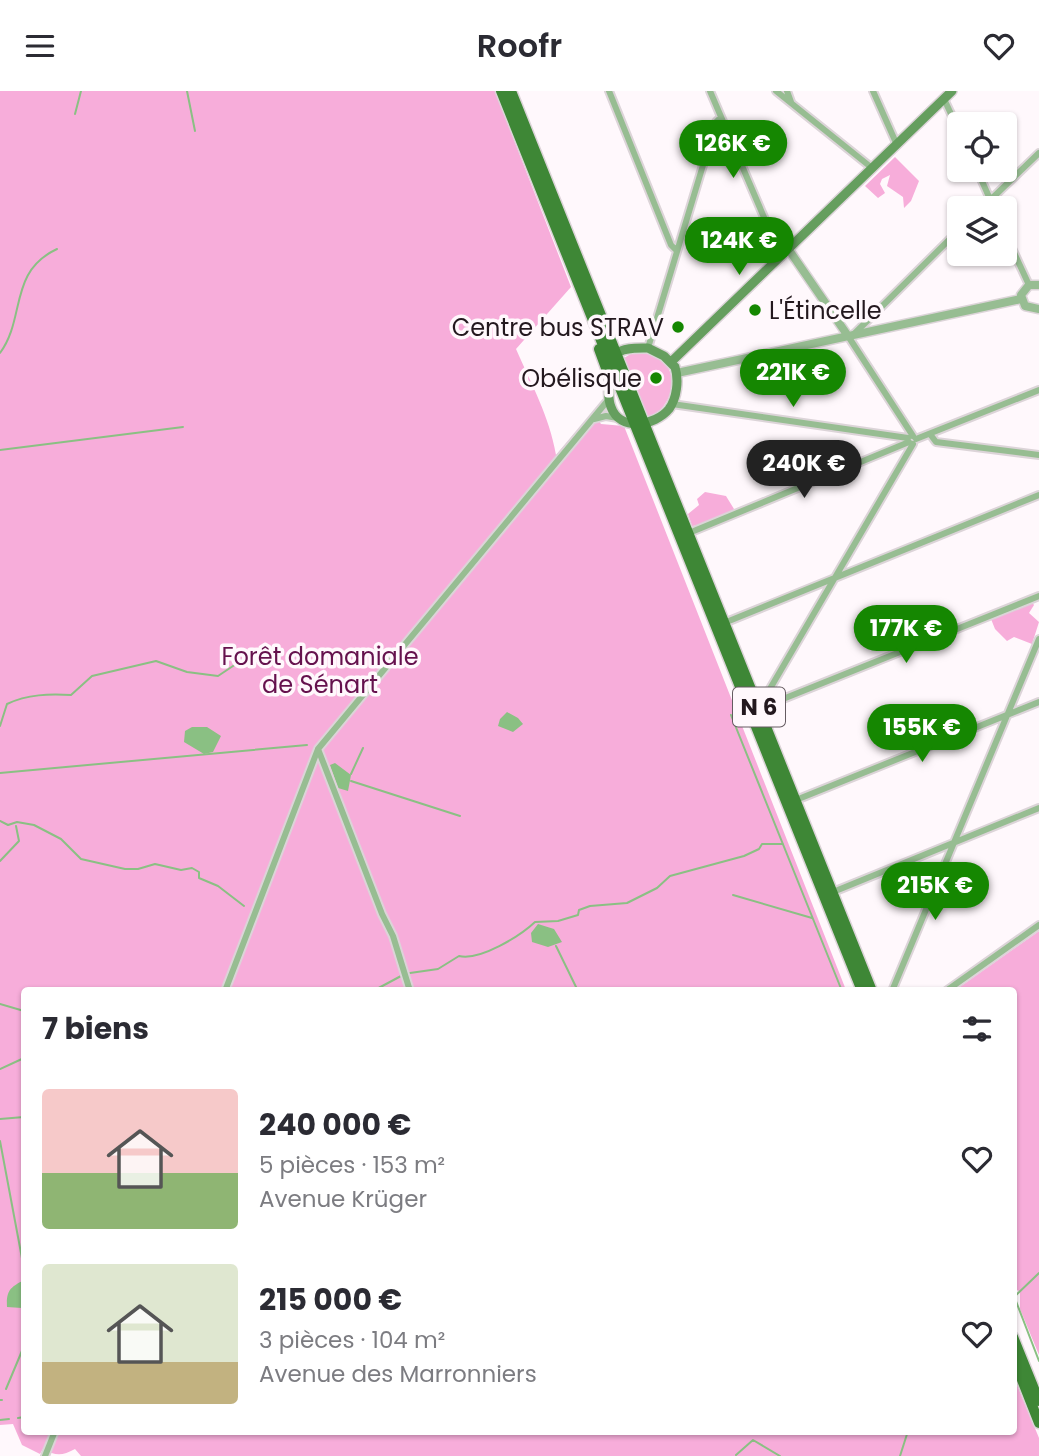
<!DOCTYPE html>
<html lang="fr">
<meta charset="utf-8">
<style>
body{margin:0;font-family:Poppins,sans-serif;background:#f7f7f7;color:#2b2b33;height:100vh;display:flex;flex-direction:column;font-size:26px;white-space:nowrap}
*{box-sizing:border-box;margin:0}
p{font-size:23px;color:#7c7c81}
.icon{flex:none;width:38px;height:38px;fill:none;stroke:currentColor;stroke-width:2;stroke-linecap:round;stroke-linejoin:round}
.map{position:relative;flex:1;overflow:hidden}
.sheet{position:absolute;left:21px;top:896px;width:996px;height:448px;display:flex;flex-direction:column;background:#fff;border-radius:7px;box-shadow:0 2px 5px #0004}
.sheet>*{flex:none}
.tools{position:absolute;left:947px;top:21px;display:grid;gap:14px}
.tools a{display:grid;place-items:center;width:70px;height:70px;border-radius:7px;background:#fff;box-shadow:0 2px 5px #0004;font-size:35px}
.price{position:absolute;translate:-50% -60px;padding:0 16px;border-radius:24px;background:#158701;color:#fff;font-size:23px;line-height:46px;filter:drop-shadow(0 2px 4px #0008)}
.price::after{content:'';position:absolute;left:50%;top:42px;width:21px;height:16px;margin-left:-10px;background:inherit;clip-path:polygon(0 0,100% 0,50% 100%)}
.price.active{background:#222;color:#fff}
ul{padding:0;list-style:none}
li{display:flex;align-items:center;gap:21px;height:175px;padding:0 21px}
li span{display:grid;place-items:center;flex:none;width:196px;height:140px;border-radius:7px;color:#555}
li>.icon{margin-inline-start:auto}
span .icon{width:84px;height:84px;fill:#fffc;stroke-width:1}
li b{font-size:30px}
h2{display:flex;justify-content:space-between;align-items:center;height:84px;padding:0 21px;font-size:30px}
header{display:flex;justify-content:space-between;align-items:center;height:91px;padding:0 21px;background:#fff;font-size:32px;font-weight:600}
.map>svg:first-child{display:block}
.green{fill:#f8b3dc}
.forest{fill:#f7adda}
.water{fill:#8ac083}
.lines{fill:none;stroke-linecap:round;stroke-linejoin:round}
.stream{stroke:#8ac083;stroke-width:2}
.minor-casing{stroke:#dcd4d8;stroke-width:10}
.tertiary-casing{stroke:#dcd4d8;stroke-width:11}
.secondary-casing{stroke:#dcd4d8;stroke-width:12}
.primary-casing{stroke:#dcd4d8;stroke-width:13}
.minor{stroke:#97bd92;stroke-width:6}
.tertiary{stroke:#97bd92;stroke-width:8}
.secondary{stroke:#659e5e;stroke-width:9}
.primary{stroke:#3e8736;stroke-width:10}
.poi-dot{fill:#158701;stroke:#fff8fc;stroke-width:2.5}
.labels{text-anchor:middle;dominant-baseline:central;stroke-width:7;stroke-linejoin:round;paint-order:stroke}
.shield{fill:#fff8fc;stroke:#655b61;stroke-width:2}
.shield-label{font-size:23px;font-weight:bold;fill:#23181e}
.poi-label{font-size:24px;fill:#23181e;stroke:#fff8fc;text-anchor:end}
.park-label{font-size:24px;fill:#65114d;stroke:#fff8fc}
</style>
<header><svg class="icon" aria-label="menu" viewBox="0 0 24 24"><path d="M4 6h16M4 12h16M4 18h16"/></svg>Roofr<svg class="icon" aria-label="heart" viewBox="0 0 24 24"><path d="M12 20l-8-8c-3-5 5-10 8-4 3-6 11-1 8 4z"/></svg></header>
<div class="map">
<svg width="1039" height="1365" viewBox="0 0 1039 1365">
<rect width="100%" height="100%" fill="#fff8fc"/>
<path class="green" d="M634,261C678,261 684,304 651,327L647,326L624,267Z"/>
<path class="forest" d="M0,0H495L571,196L516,258C532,295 549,324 556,364L593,321L601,333L624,335L846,899L24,900V1340H1013V1284L1039,1347V1365H81L75,1358C62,1365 56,1365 43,1358L40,1363L22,1354L13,1333L0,1334Z
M895,66L919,90L911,110L904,117L903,106L887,95L890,84L882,88L880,93L885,102L878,107L865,95Z
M705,401L726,405L734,418C726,433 707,434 692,435L688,423L699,414L697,408Z
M1032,511L1034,514L1029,522L1039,531L1032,553L1014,546L1007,550L995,538L991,528Z
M1039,840V1264L1020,1218V1201L1013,1196V900H954Z"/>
<path class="water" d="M507,621L518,627L523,633L513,641L498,635L500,628Z
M192,636H207L221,645L213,661L204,663L184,651L185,640Z
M335,672L351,684L348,700L338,697L330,674Z
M538,833L554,838L562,851L548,856L532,851L531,842Z
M24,1189L22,1217L7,1216C6,1199 11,1196 24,1189Z"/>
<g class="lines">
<path class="stream" d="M187,0L195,40
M75,23L81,0
M0,262C26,227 8,181 57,158
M0,359L183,336
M731,624L842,900
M0,635L7,613C28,603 49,603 71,604L92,585L156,570L187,581L218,585L242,569L255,571L272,566
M0,682L307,654
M351,683L363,657
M351,690L460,725
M0,730L8,734L17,731L34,734L61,748L81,768L125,778H138L155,773L181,779L192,777L199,781V787L218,795L244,815
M0,770L19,750L16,735
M733,804L812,827
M556,855L578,900
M410,882L438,878L459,865C480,870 520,845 535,831L558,830L578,824L579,819L590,815L627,812L657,797L670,785L744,765L759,758L762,753H783
M373,900L401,885
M0,913L24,920
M0,978L24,967
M0,1028L24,1026
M0,1050L24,1178
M1014,1205L1039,1270
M1013,1207L1039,1182
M6,1298L24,1255
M0,1309H2
M18,1327L24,1326
M0,1329L9,1328
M736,1364L753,1349L780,1365
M900,1365L908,1340"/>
<defs>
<path id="minor" d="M609,0L671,154L677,160
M710,0L781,166
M776,0L872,77
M787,0L791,11
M873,0L897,54
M944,8L959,40
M977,79L994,117
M982,117L1039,62
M1004,140L1029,194
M853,244L959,139
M848,245L913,345
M648,257L716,31L721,26
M672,313L908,347
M594,328L606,325L618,327
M930,343L936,351L1039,364
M916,348L1039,299
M689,442L909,351
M724,532L1039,404
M764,608L913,353
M768,614L1039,505
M318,658L382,823L393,845L410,900
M796,709L1039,611
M833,801L1039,717
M225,900L318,658L609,308
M892,900L1039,548
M946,900L1039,834
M45,1365L55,1340"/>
<path id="tertiary" d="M789,159L848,245
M1039,194H1029L1021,204L1025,215L1039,218
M677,282L1021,208"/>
<path id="secondary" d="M648,257L664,265L675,276C679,289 677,307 669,318C655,335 620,341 611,316C607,306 609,293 610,283C611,277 611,268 616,263C623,256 639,257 648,257Z
M671,271L952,0"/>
<path id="primary" d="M501,0L862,900
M511,0L872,900
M599,258L610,288
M1013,1246L1039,1310
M1013,1266L1039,1332"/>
</defs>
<use href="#minor" class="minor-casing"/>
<use href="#tertiary" class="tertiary-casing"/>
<use href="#secondary" class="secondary-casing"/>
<use href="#primary" class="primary-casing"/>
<use href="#minor" class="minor"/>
<use href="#tertiary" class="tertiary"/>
<use href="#secondary" class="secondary"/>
<use href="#primary" class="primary"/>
</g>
<g class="poi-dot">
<circle cx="755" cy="219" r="7"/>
<circle cx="678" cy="236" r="7"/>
<circle cx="656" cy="287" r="7"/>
</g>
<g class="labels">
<rect class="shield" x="733" y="596.5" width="52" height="39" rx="5"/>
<g class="shield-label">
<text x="759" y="616">N 6</text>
</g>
<g class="poi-label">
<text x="769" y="219" text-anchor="start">L'Étincelle</text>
<text x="664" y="236">Centre bus STRAV</text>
<text x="642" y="287">Obélisque</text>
</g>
<g class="park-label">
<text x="320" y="565">Forêt domaniale<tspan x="320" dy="28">de Sénart</tspan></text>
</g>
</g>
</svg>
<div class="tools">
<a><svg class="icon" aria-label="locate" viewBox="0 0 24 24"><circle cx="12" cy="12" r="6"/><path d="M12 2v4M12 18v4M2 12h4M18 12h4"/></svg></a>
<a><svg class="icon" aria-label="layers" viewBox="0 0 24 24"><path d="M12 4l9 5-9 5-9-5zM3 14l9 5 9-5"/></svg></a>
</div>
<b class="price" style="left:733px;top:89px">126K €</b>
<b class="price" style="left:739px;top:186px">124K €</b>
<b class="price" style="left:793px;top:318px">221K €</b>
<b class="price active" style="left:804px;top:409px">240K €</b>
<b class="price" style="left:906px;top:574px">177K €</b>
<b class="price" style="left:922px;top:673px">155K €</b>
<b class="price" style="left:935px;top:831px">215K €</b>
<section class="sheet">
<h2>7 biens<svg class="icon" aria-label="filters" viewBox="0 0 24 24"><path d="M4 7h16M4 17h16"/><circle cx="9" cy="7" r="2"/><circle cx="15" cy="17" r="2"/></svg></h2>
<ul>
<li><span style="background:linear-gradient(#f6c9c9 60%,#8fb573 0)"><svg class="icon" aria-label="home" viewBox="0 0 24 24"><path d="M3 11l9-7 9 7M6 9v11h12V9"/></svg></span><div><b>240 000 €</b><p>5 pièces · 153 m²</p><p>Avenue Krüger</p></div><svg class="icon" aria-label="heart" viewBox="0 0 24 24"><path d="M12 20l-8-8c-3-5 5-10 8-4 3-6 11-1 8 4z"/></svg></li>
<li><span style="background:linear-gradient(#dfe7d0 70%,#c2b280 0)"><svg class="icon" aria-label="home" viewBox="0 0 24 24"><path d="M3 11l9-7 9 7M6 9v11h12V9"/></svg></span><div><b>215 000 €</b><p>3 pièces · 104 m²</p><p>Avenue des Marronniers</p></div><svg class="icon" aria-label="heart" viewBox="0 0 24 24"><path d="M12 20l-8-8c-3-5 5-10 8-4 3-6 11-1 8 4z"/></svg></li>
</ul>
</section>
</div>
